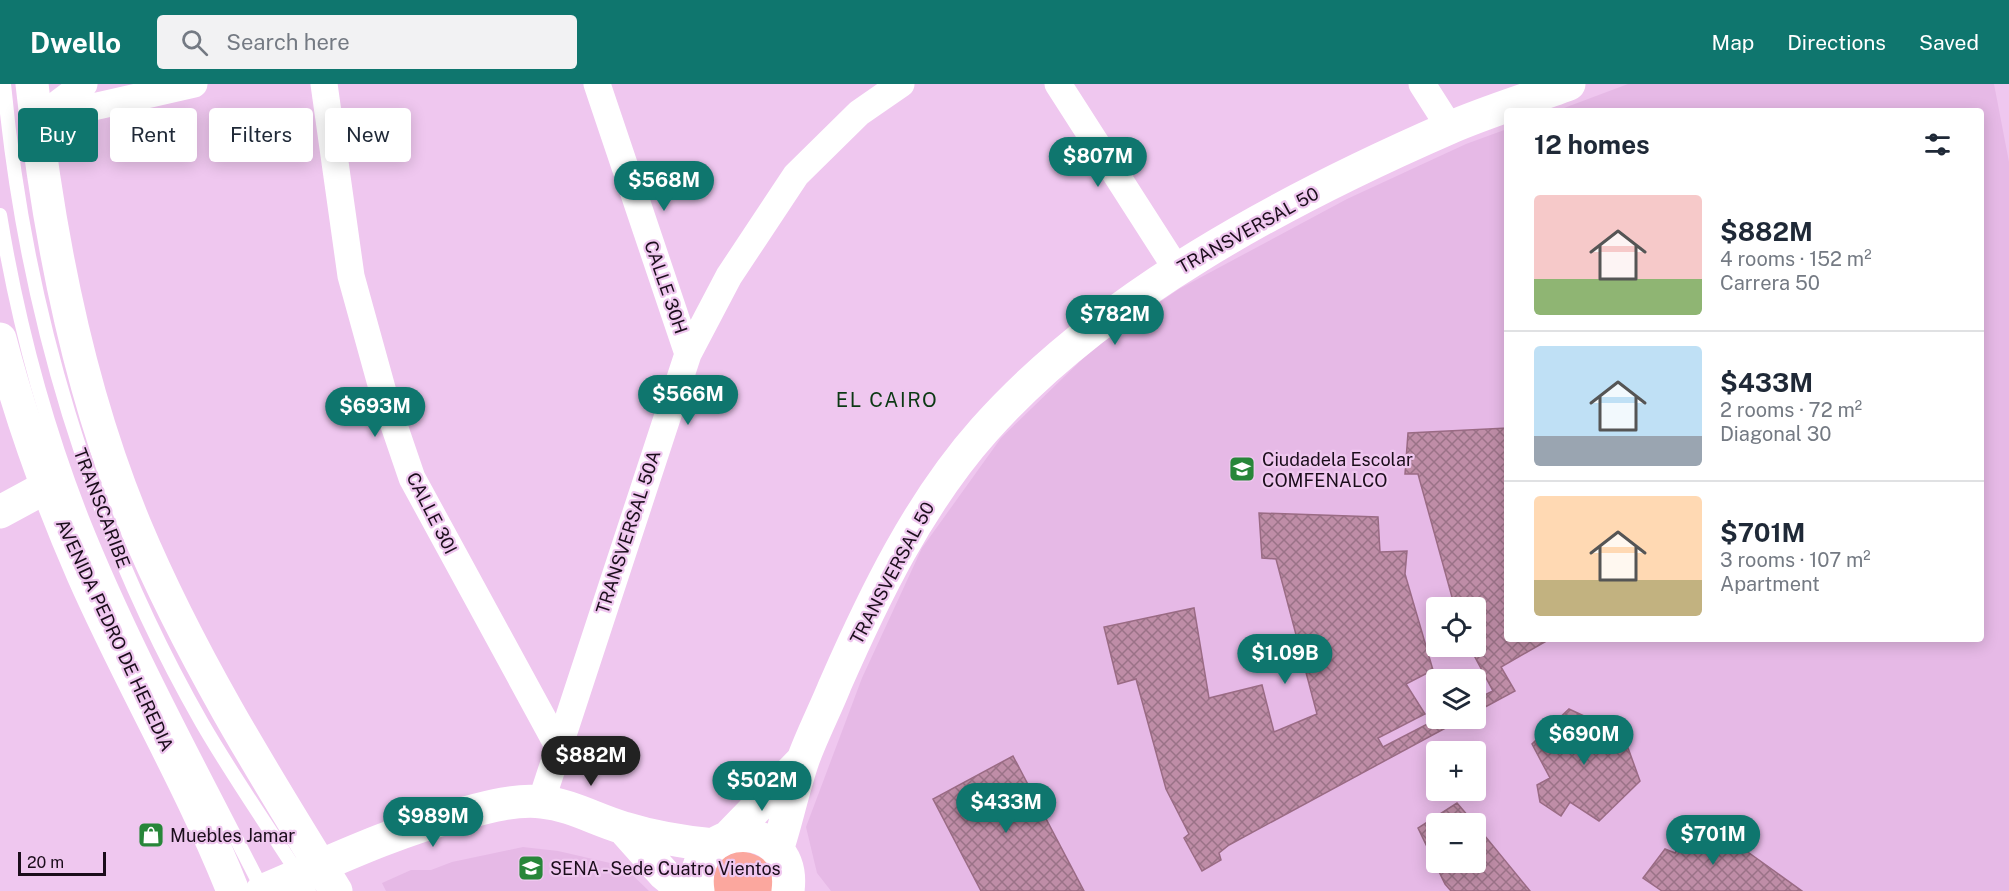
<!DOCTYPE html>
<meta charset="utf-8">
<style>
body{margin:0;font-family:"Public Sans",sans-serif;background:#f2f2f3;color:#1f2937;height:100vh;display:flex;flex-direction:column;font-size:22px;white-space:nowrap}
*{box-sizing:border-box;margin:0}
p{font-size:20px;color:#747a83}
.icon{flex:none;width:33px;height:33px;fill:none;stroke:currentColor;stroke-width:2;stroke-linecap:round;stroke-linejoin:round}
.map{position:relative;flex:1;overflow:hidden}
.drawer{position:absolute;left:1504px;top:24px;width:480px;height:534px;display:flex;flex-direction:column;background:#fff;border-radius:6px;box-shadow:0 3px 15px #0003}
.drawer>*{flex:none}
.banner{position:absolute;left:18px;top:24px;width:570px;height:54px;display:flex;gap:12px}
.buttons{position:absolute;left:1426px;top:513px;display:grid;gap:12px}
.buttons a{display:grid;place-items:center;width:60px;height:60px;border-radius:6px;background:#fff;box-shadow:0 3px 15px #0003;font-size:30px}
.scale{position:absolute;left:18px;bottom:15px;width:88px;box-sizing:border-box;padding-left:6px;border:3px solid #1b0d1b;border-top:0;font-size:16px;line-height:21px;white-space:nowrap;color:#1b0d1b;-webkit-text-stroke:4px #efc7ef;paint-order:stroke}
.price{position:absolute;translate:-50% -51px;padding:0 14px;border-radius:21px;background:#0f766e;color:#fff;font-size:20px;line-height:39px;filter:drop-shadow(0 2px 3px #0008)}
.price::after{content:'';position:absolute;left:50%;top:36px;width:18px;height:14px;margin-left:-9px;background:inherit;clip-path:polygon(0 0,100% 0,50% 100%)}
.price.selected{background:#222;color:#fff}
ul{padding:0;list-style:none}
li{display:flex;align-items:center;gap:18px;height:150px;padding:0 30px}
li+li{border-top:2px solid #e0e1e3}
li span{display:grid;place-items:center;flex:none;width:168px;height:120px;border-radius:6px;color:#555}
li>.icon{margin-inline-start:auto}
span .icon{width:72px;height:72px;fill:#fffc;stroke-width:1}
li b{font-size:26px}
h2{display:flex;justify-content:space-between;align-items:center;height:72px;padding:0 30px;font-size:26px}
.tag{padding:0 21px;border-radius:6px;background:#fff;box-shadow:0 3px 15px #0003;font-size:21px;line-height:54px}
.tag.selected{background:#0f766e;color:#fff}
header{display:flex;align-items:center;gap:36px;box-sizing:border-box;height:84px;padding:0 30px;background:#0f766e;color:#fff}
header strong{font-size:28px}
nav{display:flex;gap:33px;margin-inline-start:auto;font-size:21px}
.search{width:420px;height:54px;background:#f2f2f3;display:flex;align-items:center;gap:15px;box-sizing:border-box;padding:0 21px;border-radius:6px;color:#747a83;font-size:22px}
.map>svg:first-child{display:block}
.built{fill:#e6b9e6;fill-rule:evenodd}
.green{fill:#fba79e}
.building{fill:url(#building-cross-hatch);stroke:#9a6b84;stroke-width:1.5}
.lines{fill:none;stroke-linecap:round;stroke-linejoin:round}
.lane{stroke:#fff;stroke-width:14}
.street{stroke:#fff;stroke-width:27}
.secondary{stroke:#fff;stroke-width:33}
.highway{stroke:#fff;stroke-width:33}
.labels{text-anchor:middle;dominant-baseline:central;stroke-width:4.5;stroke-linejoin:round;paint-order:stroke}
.street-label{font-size:18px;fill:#1b0d1b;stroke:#efc7ef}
.poi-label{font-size:18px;fill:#1b0d1b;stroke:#efc7ef;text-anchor:start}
.neighbourhood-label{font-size:20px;letter-spacing:1.5px;fill:#0c3914;stroke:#efc7ef}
</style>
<header>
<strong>Dwello</strong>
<div class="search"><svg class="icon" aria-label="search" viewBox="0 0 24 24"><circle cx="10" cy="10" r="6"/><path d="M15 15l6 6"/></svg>Search here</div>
<nav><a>Map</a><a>Directions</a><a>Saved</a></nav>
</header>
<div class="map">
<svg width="2009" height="807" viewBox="0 0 2009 807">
<defs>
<pattern id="building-cross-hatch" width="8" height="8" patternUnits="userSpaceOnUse" patternTransform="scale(1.5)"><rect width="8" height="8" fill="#bf8da7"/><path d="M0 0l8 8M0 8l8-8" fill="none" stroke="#9a7287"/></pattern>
</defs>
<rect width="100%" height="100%" fill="#efc7ef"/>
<path class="built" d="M1628,0H1994L2009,78V807H831L817,789L806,743L862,594L922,464L1001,354L1098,260L1179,205L1347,115L1466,60L1507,45L1508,555H1982V27H1556ZM1437,524H1476V562H1437ZM1437,596H1476V634H1437ZM1437,668H1476V706H1437ZM1437,740H1476V778H1437Z
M523,763L558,767L623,782L649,807H386L382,799L411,786H431L452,778Z"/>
<path class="green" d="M738,766C766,772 773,778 775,807H710L718,777Z"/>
<path class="building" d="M1507,344L1508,555H1550L1501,583L1515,607L1476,628V615L1493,607L1469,562H1476V524H1455L1418,390H1405L1408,349Z
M1259,429L1378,433L1380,468L1407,467L1405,490L1433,586L1406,600L1425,630L1378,654L1383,663L1439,634H1464L1229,761L1219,769L1221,776L1202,787L1184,754L1189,750L1166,705L1136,595L1118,600L1104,543L1194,524L1209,614L1262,601L1274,648L1317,630L1276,475L1262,474Z
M1569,625L1623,650L1640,697L1599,737L1570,718L1561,732L1540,718L1537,701L1550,694L1532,660Z
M1013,672L1084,807H981L933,715Z
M1457,719L1475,740H1437V778H1476V741L1530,807H1451L1445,800L1418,744Z
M1699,733L1802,807H1662L1643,794L1665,765L1675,769Z"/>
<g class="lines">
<path class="lane" d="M4,0C25,224 90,443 202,639C235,696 274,751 309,807
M0,131C17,234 44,337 82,434C133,562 201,684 263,807"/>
<path class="street" d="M324,0L351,192L385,315L412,394L558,662
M597,0L688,270
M1058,0L1176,184
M1422,0L1450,44
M44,30L84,0
M36,36L194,0
M541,718L688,270L729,192L796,91L859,29L901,0"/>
<path class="secondary" d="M0,428L48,402
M623,744L664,790L685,807
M729,752L801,678
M777,766C787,736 793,705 803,676C812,651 825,626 835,601C874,512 919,419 984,346C1103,212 1286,115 1449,44C1488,27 1529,15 1569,0
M262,807C328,779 392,748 461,730C487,723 515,715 542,718C572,721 596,736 624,744C653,753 683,758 714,761
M698,807C687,734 798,732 788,807"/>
<path class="highway" d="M32,0C48,149 77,302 135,441C189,570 263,689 336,807
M0,255C21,336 50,415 83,491C130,598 190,699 233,807"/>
</g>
<defs>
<symbol id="school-square" viewBox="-11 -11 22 22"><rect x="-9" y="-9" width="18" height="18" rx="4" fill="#278639" stroke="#efc7ef"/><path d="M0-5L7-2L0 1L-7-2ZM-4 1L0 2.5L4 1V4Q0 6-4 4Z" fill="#fff"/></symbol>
<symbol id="shop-square" viewBox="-11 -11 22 22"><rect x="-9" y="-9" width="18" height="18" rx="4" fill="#278639" stroke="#efc7ef"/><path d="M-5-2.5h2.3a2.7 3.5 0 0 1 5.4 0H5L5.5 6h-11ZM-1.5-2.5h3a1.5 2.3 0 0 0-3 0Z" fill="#fff"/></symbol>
<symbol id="university-square" viewBox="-11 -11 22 22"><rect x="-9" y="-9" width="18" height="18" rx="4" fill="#278639" stroke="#efc7ef"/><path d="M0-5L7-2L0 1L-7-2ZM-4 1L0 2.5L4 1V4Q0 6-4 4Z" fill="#fff"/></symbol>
</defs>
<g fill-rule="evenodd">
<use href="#school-square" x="1227" y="370" width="30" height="30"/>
<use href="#shop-square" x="136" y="736" width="30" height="30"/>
<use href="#university-square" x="516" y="769" width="30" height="30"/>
</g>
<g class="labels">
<g class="street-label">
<text transform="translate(1248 146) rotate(-29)">TRANSVERSAL 50</text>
<text transform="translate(666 203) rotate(71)">CALLE 30H</text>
<text transform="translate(102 424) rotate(69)">TRANSCARIBE</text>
<text transform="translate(432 429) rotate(63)">CALLE 30I</text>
<text transform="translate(628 448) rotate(-72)">TRANSVERSAL 50A</text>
<text transform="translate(892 489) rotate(-62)">TRANSVERSAL 50</text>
<text transform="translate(115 551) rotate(65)">AVENIDA PEDRO DE HEREDIA</text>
</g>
<g class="poi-label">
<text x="1262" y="375">Ciudadela Escolar<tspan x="1262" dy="21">COMFENALCO</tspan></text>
<text x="170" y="751">Muebles Jamar</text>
<text x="550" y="784">SENA - Sede Cuatro Vientos</text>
</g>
<g class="neighbourhood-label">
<text x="887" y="316">EL CAIRO</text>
</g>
</g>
</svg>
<div class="buttons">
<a><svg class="icon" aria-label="locate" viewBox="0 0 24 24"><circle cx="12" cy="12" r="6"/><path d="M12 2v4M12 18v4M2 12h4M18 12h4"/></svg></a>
<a><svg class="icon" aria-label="layers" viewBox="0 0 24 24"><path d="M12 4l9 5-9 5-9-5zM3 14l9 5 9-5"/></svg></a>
<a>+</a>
<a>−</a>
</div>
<div class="scale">20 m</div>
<b class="price" style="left:1098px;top:104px">$807M</b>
<b class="price" style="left:664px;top:128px">$568M</b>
<b class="price" style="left:1115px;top:262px">$782M</b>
<b class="price" style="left:688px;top:342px">$566M</b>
<b class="price" style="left:375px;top:354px">$693M</b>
<b class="price" style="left:1285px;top:601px">$1.09B</b>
<b class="price" style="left:1584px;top:682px">$690M</b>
<b class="price selected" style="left:591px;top:703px">$882M</b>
<b class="price" style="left:762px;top:728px">$502M</b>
<b class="price" style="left:1006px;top:750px">$433M</b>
<b class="price" style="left:433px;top:764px">$989M</b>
<b class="price" style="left:1713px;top:782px">$701M</b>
<div class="banner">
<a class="tag selected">Buy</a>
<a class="tag">Rent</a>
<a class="tag">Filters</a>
<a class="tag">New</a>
</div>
<section class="drawer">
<h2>12 homes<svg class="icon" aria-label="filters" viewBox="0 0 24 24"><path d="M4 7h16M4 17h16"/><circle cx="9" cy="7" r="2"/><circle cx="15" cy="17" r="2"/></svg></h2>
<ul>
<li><span style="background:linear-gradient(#f6c9c9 70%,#8fb573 0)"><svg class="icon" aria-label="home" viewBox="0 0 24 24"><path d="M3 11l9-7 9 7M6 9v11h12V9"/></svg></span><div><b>$882M</b><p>4 rooms · 152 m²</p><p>Carrera 50</p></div></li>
<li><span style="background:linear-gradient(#bfe0f5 75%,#9aa5b1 0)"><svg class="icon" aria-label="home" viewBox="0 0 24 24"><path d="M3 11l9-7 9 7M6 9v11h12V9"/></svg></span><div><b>$433M</b><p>2 rooms · 72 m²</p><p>Diagonal 30</p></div></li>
<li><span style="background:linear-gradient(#ffd9b3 70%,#c2b280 0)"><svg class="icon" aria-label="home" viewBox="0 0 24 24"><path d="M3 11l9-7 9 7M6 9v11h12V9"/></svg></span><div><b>$701M</b><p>3 rooms · 107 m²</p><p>Apartment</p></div></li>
</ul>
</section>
</div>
